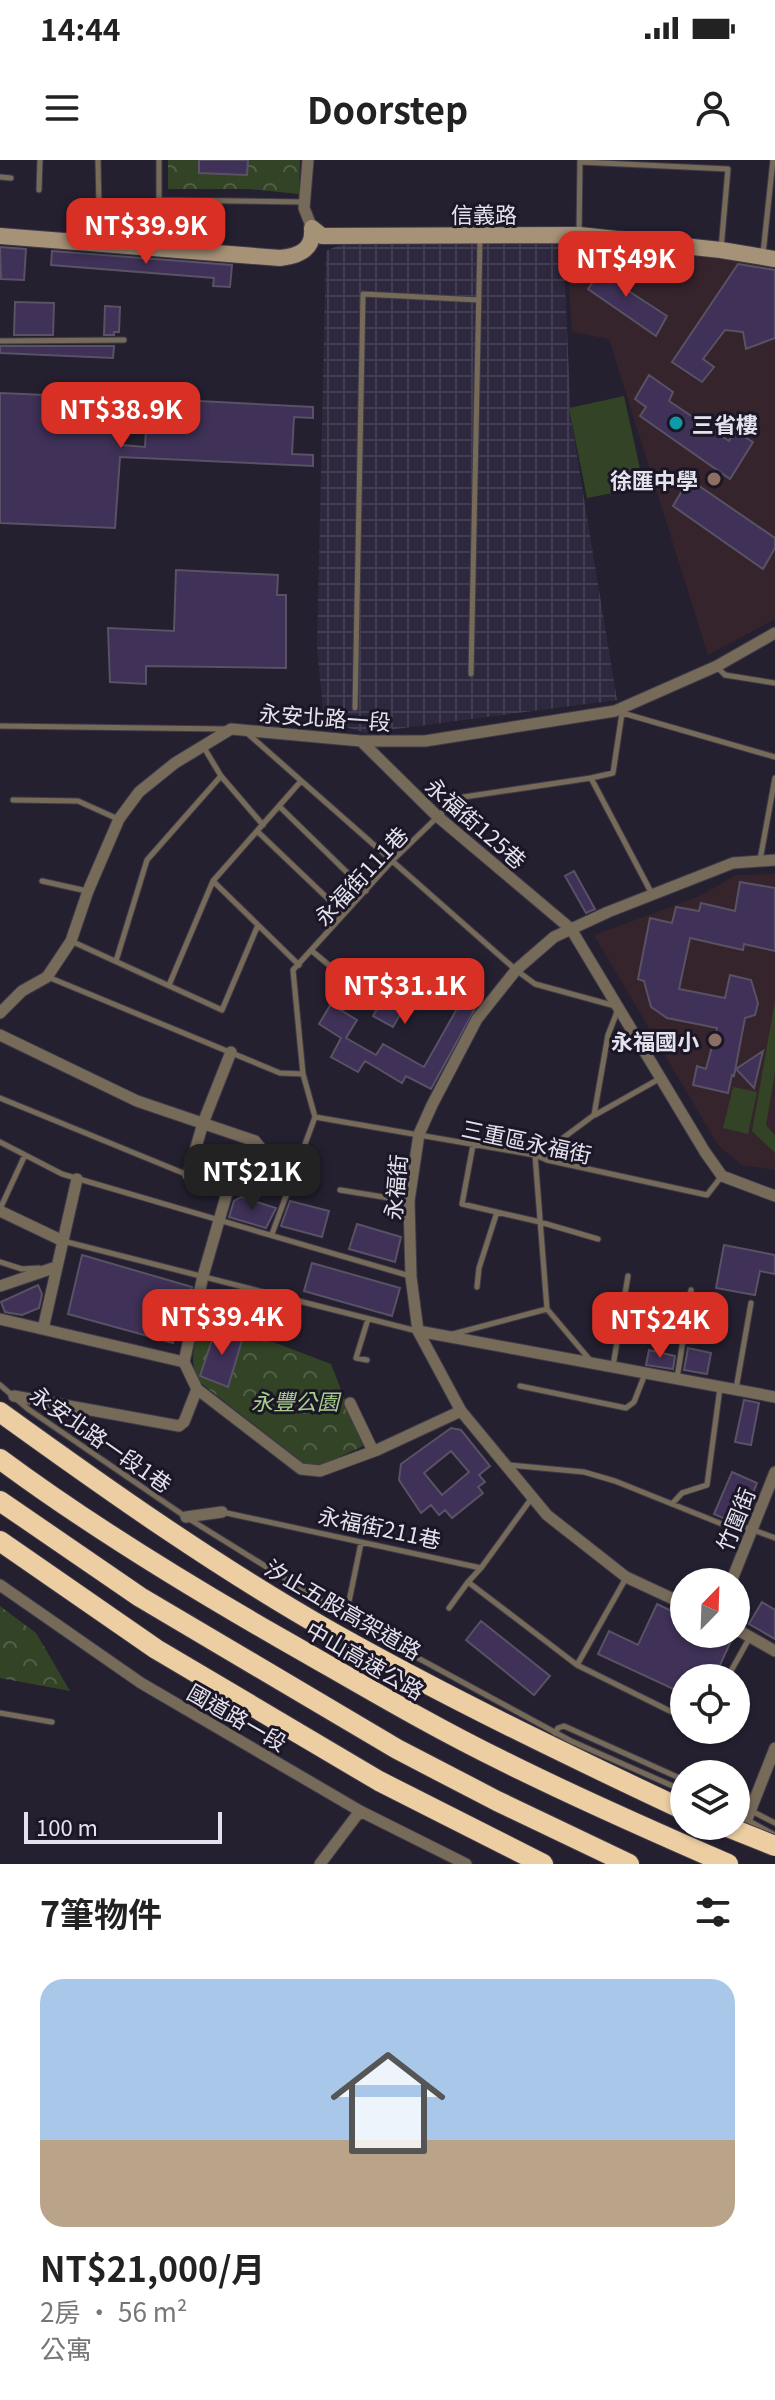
<!DOCTYPE html>
<html lang="zh-TW">
<meta charset="utf-8">
<style>
body{margin:0;font-family:Georgia,"Noto Sans TC",serif;background:#f6f6f6;color:#222;height:100vh;display:flex;flex-direction:column;font-size:30px;white-space:nowrap}
*{box-sizing:border-box;margin:0}
p{font-size:26px;color:#767676}
.icon{flex:none;width:44px;height:44px;fill:none;stroke:currentColor;stroke-width:2;stroke-linecap:round;stroke-linejoin:round}
.map{position:relative;height:1704px;overflow:hidden}
.details{display:flex;flex-direction:column;background:#fff;flex:1}
.details>*{flex:none}
.needle{width:52px;rotate:23deg}
.buttons{position:absolute;left:670px;top:1408px;display:grid;gap:16px}
.buttons a{display:grid;place-items:center;width:80px;height:80px;border-radius:50%;background:#fff;box-shadow:0 2px 6px #0004;font-size:40px}
.scale{position:absolute;left:24px;bottom:20px;width:198px;box-sizing:border-box;padding-left:8px;border:4px solid #e4e2ed;border-top:0;font-size:22px;line-height:28px;white-space:nowrap;color:#e4e2ed;-webkit-text-stroke:6px #1b1726;paint-order:stroke}
.price{position:absolute;translate:-50% -68px;padding:0 18px;border-radius:16px;background:#d93025;color:#fff;font-size:26px;line-height:52px;filter:drop-shadow(0 2px 4px #0008)}
.price::after{content:'';position:absolute;left:50%;top:48px;width:24px;height:18px;margin-left:-12px;background:inherit;clip-path:polygon(0 0,100% 0,50% 100%)}
.price.current{background:#222;color:#fff}
ul{padding:0;list-style:none}
li{display:grid;align-content:center;gap:16px;height:424px;padding:0 40px}
li span{display:grid;place-items:center;height:248px;border-radius:24px;color:#555}
li>.icon{margin-inline-start:auto}
span .icon{width:144px;height:144px;fill:#fffc;stroke-width:1}
li b{font-size:34px}
h2{display:flex;justify-content:space-between;align-items:center;height:96px;padding:0 40px;font-size:34px}
.status{display:flex;justify-content:space-between;align-items:center;height:56px;padding:0 40px;background:#fff;direction:ltr}
.status svg{height:22px;fill:currentColor}
header{display:flex;justify-content:space-between;align-items:center;height:104px;padding:0 40px;background:#fff;font-size:36px;font-weight:700}
.map>svg:first-child{display:block}
.industrial{fill:url(#industrial-grid)}
.education{fill:#36242d}
.green{fill:#334426}
.park{fill:url(#park-crowns)}
.building{fill:#3f3157;stroke:#585264;stroke-width:2;fill-rule:evenodd}
.lines{fill:none;stroke-linecap:round;stroke-linejoin:round}
.lane-casing{stroke:#3f3b4a;stroke-width:7}
.street-casing{stroke:#3f3b4a;stroke-width:13}
.secondary-casing{stroke:#3f3b4a;stroke-width:18}
.highway-casing{stroke:#3f3b4a;stroke-width:22}
.lane{stroke:#766a59;stroke-width:5}
.street{stroke:#766a59;stroke-width:11}
.secondary{stroke:#a69277;stroke-width:16}
.highway{stroke:#edcea3;stroke-width:20}
.highway-bridge-casing{stroke:#3f3b4a;stroke-width:22;stroke-linecap:butt}
.highway-bridge{stroke:#edcea3;stroke-width:20}
.culture-dot{fill:#0f9aa8;stroke:#1b1726;stroke-width:3}
.education-dot{fill:#8d6e63;stroke:#1b1726;stroke-width:3}
.labels{text-anchor:middle;dominant-baseline:central;stroke-width:6;stroke-linejoin:round;paint-order:stroke}
.street-label{font-size:22px;fill:#e4e2ed;stroke:#1b1726}
.poi-label{font-size:22px;font-weight:bold;fill:#e4e2ed;stroke:#1b1726;text-anchor:end}
.park-label{font-size:22px;font-style:italic;fill:#a8ce8e;stroke:#1b1726}
</style>
<div class="status"><b>14:44</b><svg viewBox="0 0 49 12"><path d="M0 12V9h3v3zM5 12V6h3v6zM10 12V3h3v9zM15 12V0h3v12zM26 1h20v11H26zM47 4h2v5h-2z"/></svg></div>
<header><svg class="icon" aria-label="menu" viewBox="0 0 24 24"><path d="M4 6h16M4 12h16M4 18h16"/></svg>Doorstep<svg class="icon" aria-label="person" viewBox="0 0 24 24"><circle cx="12" cy="8" r="4"/><path d="M4 21q1-7 8-7t8 7"/></svg></header>
<div class="map">
<svg width="775" height="1704" viewBox="0 0 775 1704">
<defs>
<pattern id="industrial-grid" width="8" height="8" patternUnits="userSpaceOnUse" patternTransform="scale(2)"><rect width="8" height="8" fill="#2e283e"/><path d="M0 4h8M4 0v8" fill="none" stroke="#423d51"/></pattern>
<pattern id="park-crowns" width="20" height="18" patternUnits="userSpaceOnUse" patternTransform="scale(2)"><rect width="20" height="18" fill="#334426"/><path d="M2 6a3 3 0 1 1 6 0M12 15a3 3 0 1 1 6 0" fill="none" stroke="#505f46"/></pattern>
</defs>
<rect width="100%" height="100%" fill="#242030"/>
<path class="industrial" d="M563,79L571,259L617,540L365,573L324,560L317,487L326,91L344,83Z"/>
<path class="education" d="M566,77L775,103V459L708,495L609,179L572,172Z
M775,714V1010L742,1005L718,985L594,775L698,737L736,715Z"/>
<path class="green" d="M624,236L644,327L587,338L569,248Z
M775,841V912L766,965L775,975V993L752,971Z
M733,927L757,932L748,974L723,968Z"/>
<path class="park" d="M168,0H300L299,34L249,29H168Z
M202,1155L331,1204L363,1286L318,1307L302,1302L197,1220C189,1197 195,1178 202,1155Z
M0,1446L36,1473L70,1531L0,1518Z"/>
<path class="building" d="M199,0H248L247,15L199,13Z
M0,87L26,89L24,120L1,119Z
M52,91L232,105L230,127L213,126L214,118L51,105Z
M606,102L630,117L624,128L667,156L656,176L588,129Z
M738,104L775,110V178L746,189L743,172L725,170L703,199L714,207L702,222L672,202Z
M15,142L54,143L53,175H14Z
M105,146L120,147L119,172H114V175H104Z
M0,186H114L113,198L0,193Z
M649,215L673,232L669,241L729,281L734,271L753,282L730,319L640,256L646,247L635,239Z
M0,233L115,238L114,268L123,269L122,285L145,287L147,250H142L143,238L313,247V258L294,257L292,294L313,295V306L120,297L115,368L0,363Z
M689,319L775,378V388L763,409L673,346Z
M176,410L278,415L277,435H286V508L146,506V524L110,522L108,468L174,471Z
M574,711L595,749L586,753L565,716Z
M740,722L775,728V791L744,784L743,790L690,778L679,829L725,838L730,815L751,820L758,843L755,855L745,858L734,916L732,915L728,933L693,925L697,906L706,909L717,868L667,858L651,847L644,821L638,819L650,758L672,763L676,747L699,751L701,743L735,751Z
M404,801L424,812L429,804L470,828L465,838L477,845L431,929L406,916L402,923L365,901L358,912L331,897L341,878L319,864L331,844L357,860L346,878L376,895L383,884L424,907L458,847L417,824L393,867L373,856Z
M763,891L754,928L736,909Z
M241,1037L276,1048L266,1068L229,1057L234,1041Z
M290,1041L329,1051L322,1077L281,1066Z
M357,1064L401,1077L395,1102L349,1089Z
M724,1085L775,1095V1114L760,1111L755,1135L716,1128Z
M82,1095L192,1127L186,1153L181,1152L173,1183L68,1154Z
M312,1103L400,1128L392,1156L304,1131Z
M38,1125L42,1134L39,1148L22,1155L5,1152L1,1142Z
M216,1168L243,1177L228,1227L200,1216Z
M688,1188L711,1193L707,1214L684,1210Z
M649,1190L675,1196L673,1209L646,1205Z
M744,1240L759,1243L751,1285L735,1282Z
M451,1268L461,1270L490,1306L479,1315L485,1322L478,1327L483,1333L452,1358L445,1350L439,1355L431,1345L421,1353L399,1320L401,1304ZM451,1291L469,1312L442,1335L424,1313Z
M732,1312L757,1323L742,1360L733,1357L723,1358L714,1354Z
M762,1442L775,1450V1479L749,1464Z
M657,1444L684,1457V1474H722L732,1479L714,1518H684V1534L598,1494L609,1471L638,1485Z
M481,1461L550,1516L534,1535L466,1480Z"/>
<g class="lines">
<defs>
<path id="lane" d="M98,0L99,47
M580,2L728,9L721,89
M0,17L11,18
M39,30L40,0
M160,40L304,42
M579,74L580,0
M159,87V0
M763,94L773,0
M0,181L124,180
M717,507L725,515L775,523
M471,514L480,79
M355,548L363,134L479,140
M619,552L775,597
M0,566L226,569
M247,573L516,810L535,824L619,847L608,875L594,955L559,981L547,1000
M203,586L221,616L263,665
M591,618L613,613L622,553
M13,640L78,641L118,659
M279,646L366,731
M257,671L344,754
M760,700L775,618
M42,721L87,731
M71,781L222,850L258,765
M312,791L359,830
M116,801L147,700L221,616
M299,805L213,721L301,621
M48,817L280,913L303,914
M169,825L213,721
M0,938L188,1015L229,1025
M595,955L659,919
M315,957L535,995L547,1000L707,1035L721,1017
M0,982L62,1014L410,1116
M473,985L462,1044L540,1062L598,1079
M340,1030L408,1041
M0,1049L25,995
M272,1074L315,957L303,914L293,810L392,701L457,638L591,618L652,734
M63,1081L417,1171
M0,1102L22,1109L39,1108
M477,1127L479,1108L497,1052
M547,1149L590,1200
M453,1174L547,1149L535,995
M367,1200L356,1198L368,1159
M613,1206L628,1116
M677,1218L691,1130
M0,1225L28,1249L186,1357L381,1478L571,1581L684,1631
M520,1226L626,1248L634,1242L645,1214
M736,1229L751,1143
M509,1305L584,1312L615,1321L722,1364L732,1362L775,1378
M672,1344L682,1333L707,1325L720,1228
M222,1352L481,1408L531,1339
M480,1409L468,1422L577,1505L684,1558
M449,1448L468,1422
M346,1456L361,1383
M577,1505L626,1418
M727,1518L750,1477
M0,1553L52,1562
M555,1573L558,1568L564,1566L684,1620
M736,1643L775,1663
M736,1654L775,1675"/>
<path id="street" d="M308,0L304,48L312,68
M361,581L437,656L571,769L705,992L722,1016L775,1036
M0,853L22,831L47,817L71,781L88,731L119,659L139,632L175,603L231,569L361,581H425L615,551L717,506L775,473
M0,875L137,941L255,981L263,991L250,1009L233,1012L203,1116L184,1202L197,1229L301,1309L320,1311L377,1290L461,1251
M188,1015L203,963L231,892
M0,1051L63,1081
M0,1126L56,1107
M0,1159L184,1202
M43,1169L77,1019
M418,1171L775,1237
M14,1236L179,1266L184,1262L197,1229
M350,1243L373,1291
M186,1357L222,1352
M731,1422L775,1312
M0,1425L141,1523L360,1651L466,1704
M684,1444L626,1417L547,1355L461,1251L418,1171L411,1117L409,1041L419,974L432,945L477,859L516,810L554,777L608,752L733,703L775,700
M736,1469L775,1491
M747,1659L775,1588
M320,1704L360,1651"/>
<path id="secondary" d="M312,68L322,76L579,75L721,90L775,99
M0,76L280,98C299,96 314,90 312,68"/>
<path id="highway" d="M0,1252C108,1330 217,1407 333,1473C447,1537 565,1594 684,1650
M0,1299C89,1365 184,1423 280,1478C354,1520 427,1564 503,1601C577,1638 652,1671 728,1704
M0,1341L140,1437L397,1589L497,1641L629,1704
M0,1381L156,1489L379,1621L543,1704"/>
</defs>
<use href="#lane" class="lane-casing"/>
<use href="#street" class="street-casing"/>
<use href="#secondary" class="secondary-casing"/>
<use href="#highway" class="highway-casing"/>
<use href="#lane" class="lane"/>
<use href="#street" class="street"/>
<use href="#secondary" class="secondary"/>
<use href="#highway" class="highway"/>
<defs>
<path id="highway-bridge" d="M725,1666L775,1686"/>
</defs>
<use href="#highway-bridge" class="highway-bridge-casing"/>
<use href="#highway-bridge" class="highway-bridge"/>
</g>
<circle class="culture-dot" cx="676" cy="263" r="8"/>
<g class="education-dot">
<circle cx="714" cy="319" r="8"/>
<circle cx="715" cy="880" r="8"/>
</g>
<g class="labels">
<g class="street-label">
<text x="484" y="53">信義路</text>
<text transform="translate(325 556) rotate(4)">永安北路一段</text>
<text transform="translate(477 662) rotate(41)">永福街125巷</text>
<text transform="translate(360 715) rotate(-47)">永福街111巷</text>
<text transform="translate(527 980) rotate(12)">三重區永福街</text>
<text transform="translate(394 1027) rotate(-85)">永福街</text>
<text transform="translate(102 1278) rotate(35)">永安北路一段1巷</text>
<text transform="translate(734 1359) rotate(-68)">竹圍街</text>
<text transform="translate(380 1366) rotate(12)">永福街211巷</text>
<text transform="translate(344 1448) rotate(30)">汐止五股高架道路</text>
<text transform="translate(366 1499) rotate(30)">中山高速公路</text>
<text transform="translate(238 1556) rotate(30)">國道路一段</text>
</g>
<g class="poi-label">
<text x="692" y="263" text-anchor="start">三省樓</text>
<text x="698" y="319">徐匯中學</text>
<text x="699" y="880">永福國小</text>
</g>
<g class="park-label">
<text x="295" y="1240">永豐公園</text>
</g>
</g>
</svg>
<div class="buttons">
<a><svg class="needle" viewBox="-14 -14 28 28"><path d="M0-13l5 13h-10z" fill="#e53935"/><path d="M0 13l5-13h-10z" fill="#767676"/></svg></a>
<a><svg class="icon" aria-label="locate" viewBox="0 0 24 24"><circle cx="12" cy="12" r="6"/><path d="M12 2v4M12 18v4M2 12h4M18 12h4"/></svg></a>
<a><svg class="icon" aria-label="layers" viewBox="0 0 24 24"><path d="M12 4l9 5-9 5-9-5zM3 14l9 5 9-5"/></svg></a>
</div>
<div class="scale">100 m</div>
<b class="price" style="left:146px;top:106px">NT$39.9K</b>
<b class="price" style="left:626px;top:139px">NT$49K</b>
<b class="price" style="left:121px;top:290px">NT$38.9K</b>
<b class="price" style="left:405px;top:866px">NT$31.1K</b>
<b class="price current" style="left:252px;top:1052px">NT$21K</b>
<b class="price" style="left:222px;top:1197px">NT$39.4K</b>
<b class="price" style="left:660px;top:1200px">NT$24K</b>
</div>
<section class="details">
<h2>7筆物件<svg class="icon" aria-label="filters" viewBox="0 0 24 24"><path d="M4 7h16M4 17h16"/><circle cx="9" cy="7" r="2"/><circle cx="15" cy="17" r="2"/></svg></h2>
<ul>
<li><span style="background:linear-gradient(#a9c7e8 65%,#b9a48a 0)"><svg class="icon" aria-label="home" viewBox="0 0 24 24"><path d="M3 11l9-7 9 7M6 9v11h12V9"/></svg></span><div><b>NT$21,000/月</b><p>2房 · 56 m²</p><p>公寓</p></div></li>
</ul>
</section>
